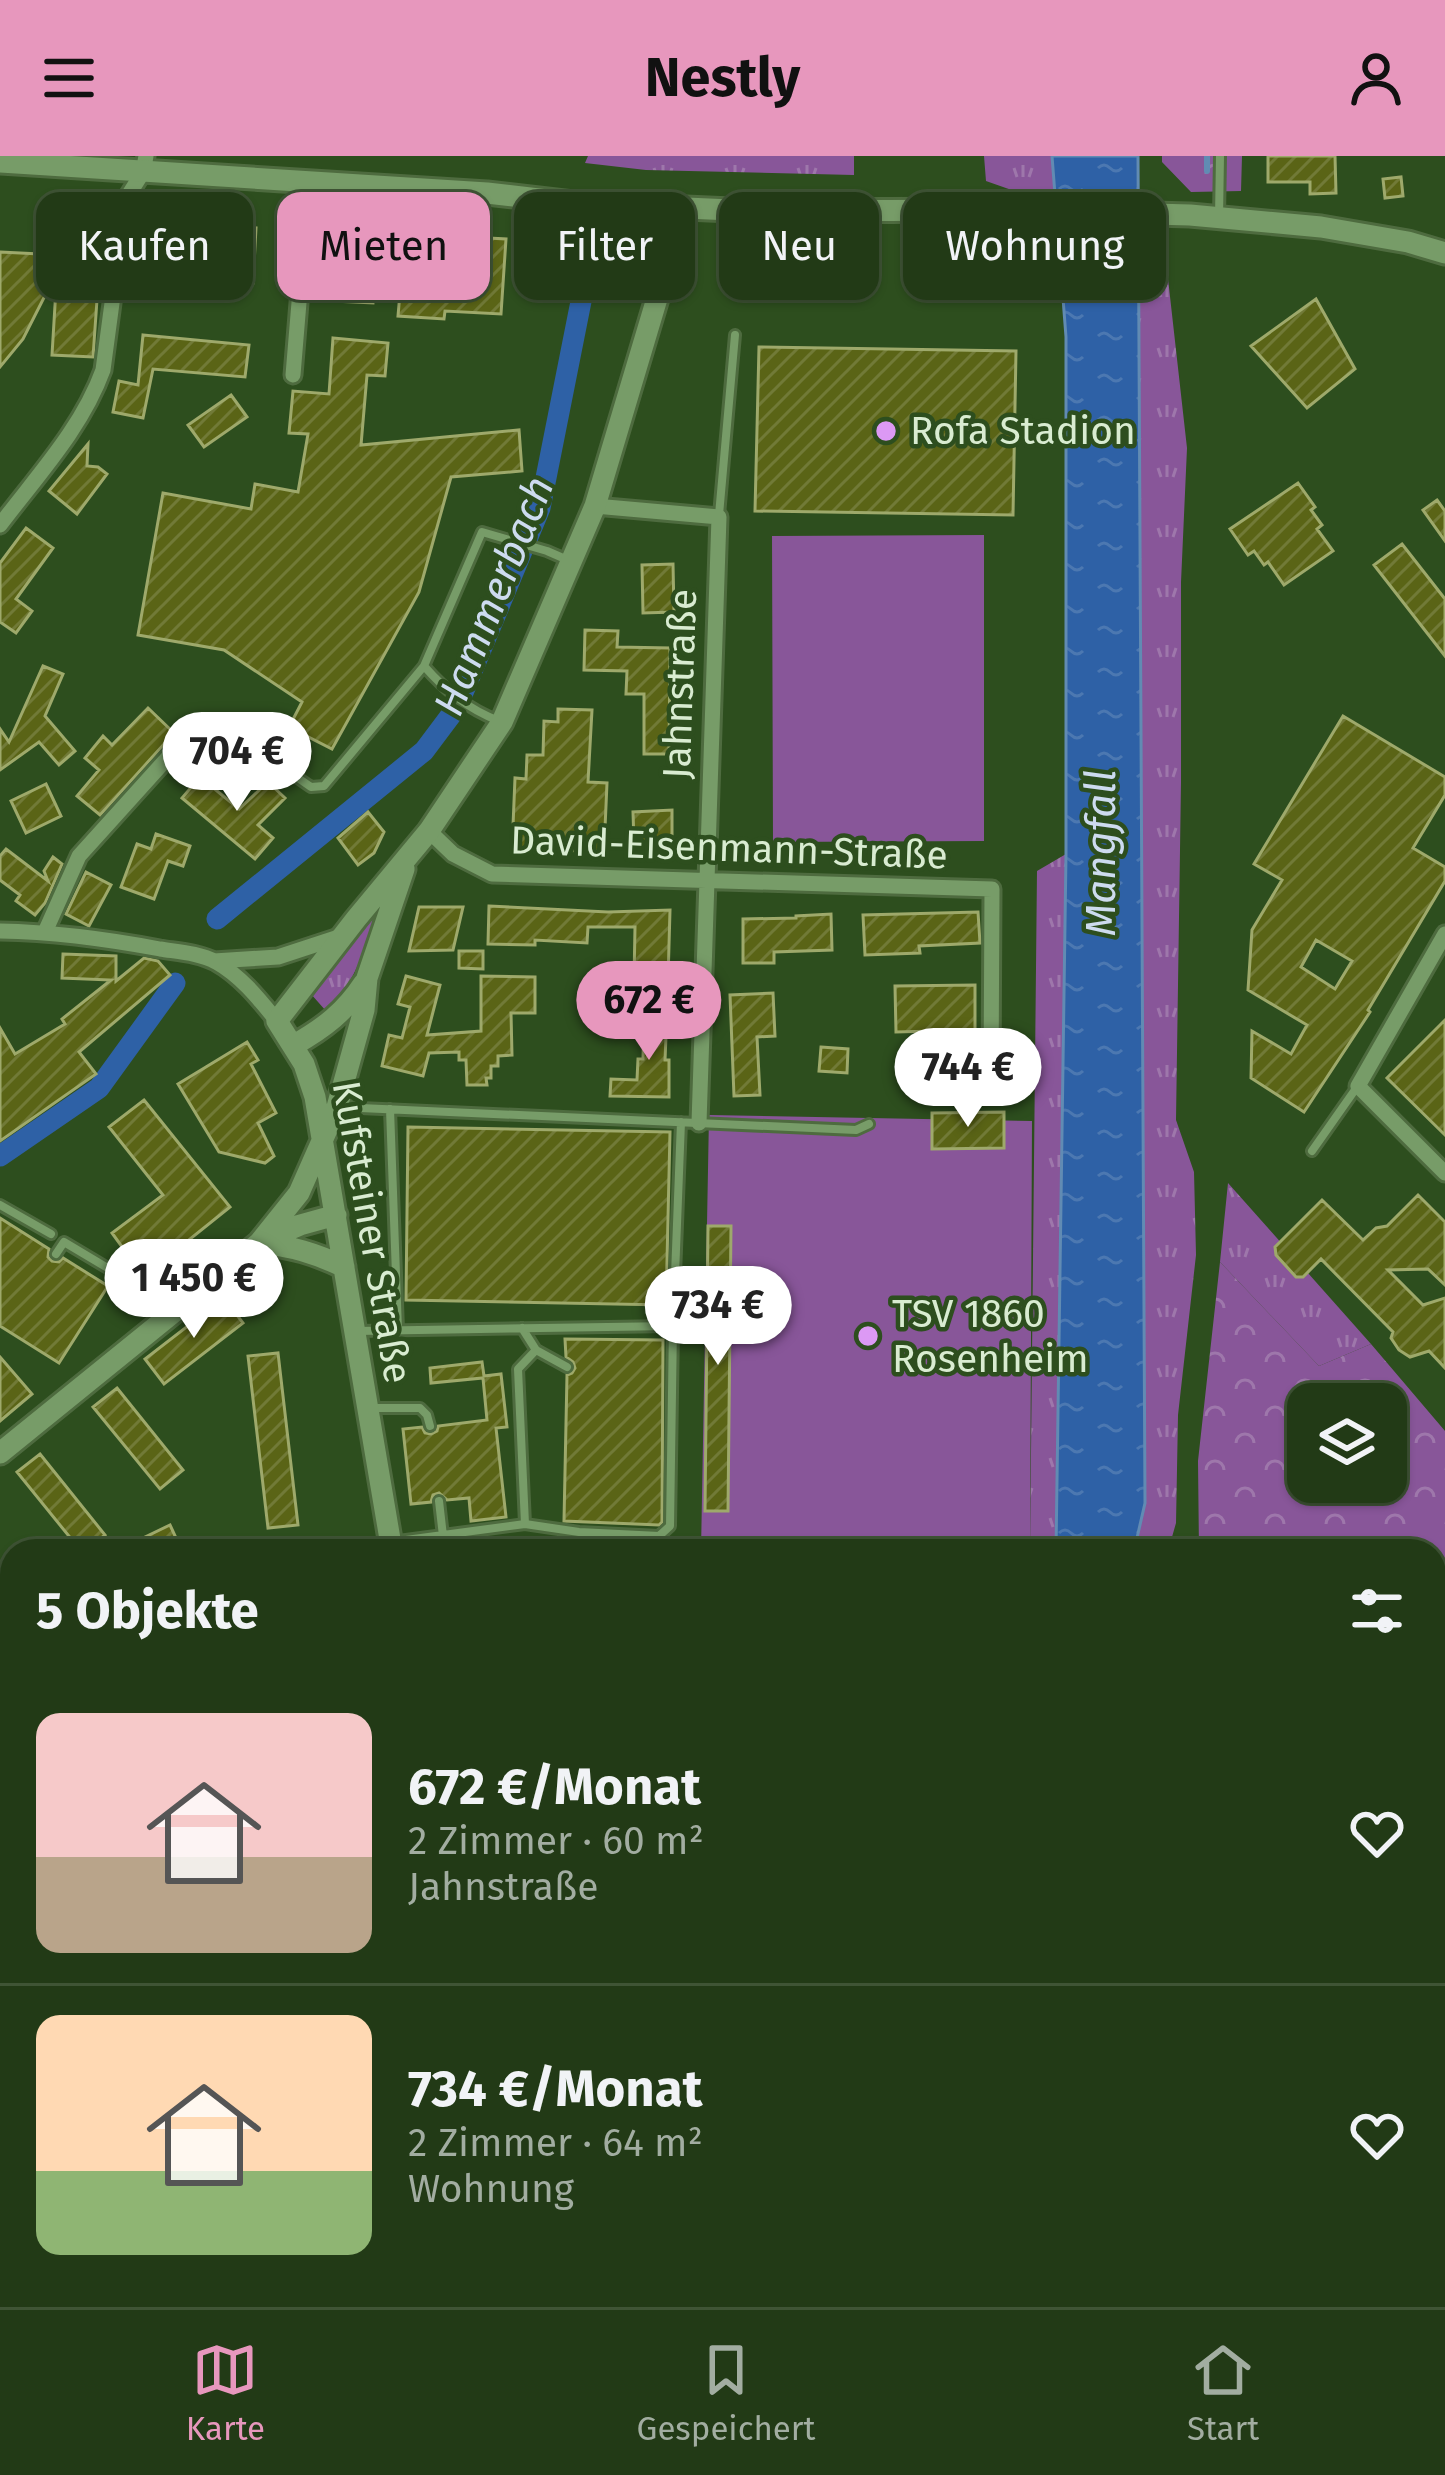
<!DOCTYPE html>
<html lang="de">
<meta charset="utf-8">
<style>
body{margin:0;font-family:"Fira Sans",sans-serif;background:#2e4523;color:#f1f3f6;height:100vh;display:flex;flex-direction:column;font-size:45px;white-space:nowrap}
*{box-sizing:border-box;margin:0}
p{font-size:39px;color:#a2ada1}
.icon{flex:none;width:66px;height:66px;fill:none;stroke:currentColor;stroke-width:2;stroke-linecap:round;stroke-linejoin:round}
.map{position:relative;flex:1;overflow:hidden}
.sheet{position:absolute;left:0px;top:1383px;width:1446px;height:768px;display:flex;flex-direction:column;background:#223a16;border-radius:36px 36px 0 0;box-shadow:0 3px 9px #0004,0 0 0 3px #3f5435}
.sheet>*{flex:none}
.hud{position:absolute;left:36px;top:36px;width:1374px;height:108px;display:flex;gap:24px}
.controls{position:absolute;left:1287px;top:1227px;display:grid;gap:24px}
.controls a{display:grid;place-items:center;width:120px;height:120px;border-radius:24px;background:#223a16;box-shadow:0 3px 9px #0004,0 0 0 3px #3f5435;font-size:60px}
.price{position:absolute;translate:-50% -102px;padding:0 27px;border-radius:42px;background:#fff;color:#222;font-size:39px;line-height:78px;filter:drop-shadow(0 3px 6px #0008)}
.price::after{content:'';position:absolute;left:50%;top:72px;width:36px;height:27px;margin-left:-18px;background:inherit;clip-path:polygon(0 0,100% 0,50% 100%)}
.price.selected{background:#e797bd;color:#111}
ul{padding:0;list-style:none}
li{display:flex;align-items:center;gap:36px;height:300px;padding:0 36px}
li+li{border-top:3px solid #3f5435}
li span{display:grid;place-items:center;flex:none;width:336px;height:240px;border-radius:24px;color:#555}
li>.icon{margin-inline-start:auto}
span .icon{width:144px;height:144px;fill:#fffc;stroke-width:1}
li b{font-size:51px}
h2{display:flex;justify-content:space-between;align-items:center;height:144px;padding:0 36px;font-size:51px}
.pill{padding:0 42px;border-radius:24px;background:#223a16;box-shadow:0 3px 9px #0004,0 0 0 3px #3f5435;font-size:42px;line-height:108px}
.pill.selected{background:#e797bd;color:#111}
header{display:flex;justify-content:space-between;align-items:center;height:156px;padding:0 36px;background:#e797bd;color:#111;font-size:54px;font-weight:700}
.dock{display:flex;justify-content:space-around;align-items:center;height:168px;border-top:3px solid #3f5435;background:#223a16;font-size:33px;color:#a2ada1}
.dock a{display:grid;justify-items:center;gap:6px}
.dock .selected{color:#e797bd}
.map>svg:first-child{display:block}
.grass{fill:url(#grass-tufts)}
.forest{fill:url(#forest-crowns);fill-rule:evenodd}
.garden{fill:url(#garden-furrows)}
.pitch{fill:#885699}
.water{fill:url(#water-ripples);stroke:#618bb3;stroke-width:3}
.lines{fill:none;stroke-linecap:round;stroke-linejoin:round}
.stream{stroke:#618bb3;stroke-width:6}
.canal{stroke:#2e61a6;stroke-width:21}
.building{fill:url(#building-hatch);stroke:#9ea96b;stroke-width:3;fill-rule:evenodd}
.service-casing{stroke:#4e6b3f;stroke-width:14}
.minor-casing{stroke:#4e6b3f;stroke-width:21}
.tertiary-casing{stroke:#4e6b3f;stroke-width:27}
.secondary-casing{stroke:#4e6b3f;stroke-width:27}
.service{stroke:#779c68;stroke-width:8}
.minor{stroke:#779c68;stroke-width:15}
.tertiary{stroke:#779c68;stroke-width:21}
.secondary{stroke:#779c68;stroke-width:21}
.rail{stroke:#c6dabd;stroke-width:6;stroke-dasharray:6 12;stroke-linecap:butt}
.poi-dot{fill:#dc99f4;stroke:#2d4e1e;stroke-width:4.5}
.labels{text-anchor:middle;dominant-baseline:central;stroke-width:9;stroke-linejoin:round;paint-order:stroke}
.poi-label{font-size:39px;fill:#d9ecd1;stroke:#2d4e1e;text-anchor:start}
.street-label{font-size:39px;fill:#d9ecd1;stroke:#2d4e1e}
.water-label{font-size:42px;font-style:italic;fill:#cddbef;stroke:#2d4e1e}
</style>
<header><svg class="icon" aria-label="menu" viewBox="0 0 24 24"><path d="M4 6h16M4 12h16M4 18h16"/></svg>Nestly<svg class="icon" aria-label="person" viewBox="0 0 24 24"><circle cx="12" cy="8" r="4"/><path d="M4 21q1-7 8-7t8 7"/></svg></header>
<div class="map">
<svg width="1445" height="2151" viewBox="0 0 1445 2151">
<defs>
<pattern id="grass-tufts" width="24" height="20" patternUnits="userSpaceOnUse" patternTransform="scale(3)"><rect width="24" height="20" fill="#885699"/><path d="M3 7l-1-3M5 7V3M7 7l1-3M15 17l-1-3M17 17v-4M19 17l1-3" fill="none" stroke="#9e77ab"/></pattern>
<pattern id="forest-crowns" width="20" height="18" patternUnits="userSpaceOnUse" patternTransform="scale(3)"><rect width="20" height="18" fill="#885699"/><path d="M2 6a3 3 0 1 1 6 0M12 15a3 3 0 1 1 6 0" fill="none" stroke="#9e77ab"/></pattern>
<pattern id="garden-furrows" width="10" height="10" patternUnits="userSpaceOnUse" patternTransform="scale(3)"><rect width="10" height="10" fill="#885699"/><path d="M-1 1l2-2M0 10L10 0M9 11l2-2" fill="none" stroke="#9e77ab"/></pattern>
<pattern id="water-ripples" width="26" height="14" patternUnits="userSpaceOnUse" patternTransform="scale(3)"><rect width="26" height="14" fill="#2e61a6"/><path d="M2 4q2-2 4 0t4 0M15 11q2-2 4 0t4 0" fill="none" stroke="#4c78b1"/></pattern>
<pattern id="building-hatch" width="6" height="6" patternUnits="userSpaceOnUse" patternTransform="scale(3)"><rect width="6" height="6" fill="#5a6416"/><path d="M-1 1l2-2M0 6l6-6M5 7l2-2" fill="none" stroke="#717a37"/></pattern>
</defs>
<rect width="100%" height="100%" fill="#2d4e1e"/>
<path class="grass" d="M588,0H854V19L646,14L585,7Z
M984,0H1052L1056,39L1020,37L986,25Z
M1165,96L1187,292L1181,426V626L1176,964L1194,1016L1196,1099L1178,1259L1176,1367L1168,1395H1135L1145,1346L1139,97Z
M1066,698L1056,1395H1030L1037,715Z
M375,752L379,754C365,790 356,828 326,855L311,838Z
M1228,1027L1371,1188L1319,1210L1220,1106Z
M930,2139H998L992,2151H922Z
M1088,2139H1133L1131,2151H1083Z"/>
<path class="forest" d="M1162,0H1242L1241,35L1191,36L1162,6Z
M1220,1106L1319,1210L1371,1188L1445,1275V1437L1434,1441V1395H1199L1198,1305ZM1308,1248H1386V1326H1308Z"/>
<path class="garden" d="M1434,1675H1445V1732L1434,1730Z"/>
<path class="pitch" d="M984,379V685L773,686L772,380Z
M709,959L1032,965L1030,1395H701Z"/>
<path class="water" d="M1052,0H1138L1145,1347L1134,1395H1056L1066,698V181Z
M998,2139H1088L1083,2151H993Z"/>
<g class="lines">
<path class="stream" d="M1207,0V15"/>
<path class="canal" d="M217,763L424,595L457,551L540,352L592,90
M0,1000L99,932L175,827"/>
</g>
<path class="building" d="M1268,0H1335L1336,37L1310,38V26H1268Z
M1401,21L1403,40L1385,42L1383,23Z
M159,66L256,72L253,127L155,122Z
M339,71L378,73L373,147L334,145Z
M469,81L506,83L501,158L445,155L444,163L398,160L400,137L465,141Z
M0,96L100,101L93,201L52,199L57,116L23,183L0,211Z
M1316,143L1355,213L1307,252L1251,190Z
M143,179L249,189L245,221L153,213L143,262L113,256L119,225L138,229Z
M333,182L388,187L385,220L367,219L361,289L519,274L522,315L451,321L419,436L332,593L289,571L302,546L224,494L138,479L163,337L251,353L255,328L298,336L308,278L289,277L293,235L329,238Z
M759,191L1016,195L1013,359L755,355Z
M231,239L247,261L204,291L188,269Z
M88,288L87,310L98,311L107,318L77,358L49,335Z
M1298,327L1315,351L1311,354L1322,369L1317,373L1333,395L1284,429L1268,406L1264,409L1254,395L1248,399L1230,373Z
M1437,344L1445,355V385L1423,354Z
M26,372L53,392L16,443L32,455L16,477L0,466V407Z
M1402,388L1445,443V500L1374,409Z
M673,408L674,456L643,457L642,409Z
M585,474L618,475L617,491L670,492L669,598H644V538H626L627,515L584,514Z
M43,510L63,518L45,560L75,595L59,609L39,586L0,614V573L9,586Z
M148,552L174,577L100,659L77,640L99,614L85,602L103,580L112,589Z
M558,553L592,554L588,626L607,627L604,695L512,694L515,622L526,623L527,599H543L544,565L558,566Z
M1343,560L1445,621V639L1413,692L1445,711V725L1368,854L1370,856L1304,956L1251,922L1252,875L1291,898L1307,869L1248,834L1252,774L1282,724L1254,708ZM1316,784L1352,805L1335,833L1301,811Z
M200,621L239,653L268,626L285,642L258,669L273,682L255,703L182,642Z
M46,628L61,660L26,677L11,645Z
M672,654V686L634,687L633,656Z
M368,656L384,676L374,697L358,709L338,682Z
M156,678L190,690L183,710L168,705L154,743L121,731L137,688L151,693Z
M6,693L48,725L44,715L53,701L62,708L45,747L35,759L16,745L20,739L0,724V700Z
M86,716L111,729L89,770L66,758Z
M489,750L608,756L670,754L668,824H634L635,771H588L587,787L535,784V789L488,788Z
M419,751H463L453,794L409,795Z
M978,756L980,787L919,790L920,797L865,799L863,759Z
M831,758L832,794L774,796V807H743V763L796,762V760Z
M459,795H483V813L459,812Z
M63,798L116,800V825L144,802L158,805L170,819L79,896L96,918L0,985V872L15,898L65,868L62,863L111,824L62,822Z
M406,820L440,829L427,879L481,875V820L535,821V857H511L512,899L498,900V910H491V922H486L487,929H467L466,904H459V896L429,897L423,920L382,910L389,879L402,882L410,851L398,848Z
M975,829V874L896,876L895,830Z
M773,837L775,880L757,881L760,939L734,940L730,839Z
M644,856L667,857L665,904H669V941L610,940L611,923L637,924L638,903H643Z
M1445,864V979L1387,922Z
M247,886L258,904L251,908L276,957L258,967L274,1000L265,1007L219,996L178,928Z
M821,891L848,893L847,917L819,915Z
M144,944L230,1051L154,1112L138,1101L130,1090L125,1095L112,1077L163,1039L109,971Z
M1004,956V992L932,993V957Z
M408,971L670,976L666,1149L406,1144Z
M1418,1039L1445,1066V1129L1428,1113L1388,1114L1423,1149L1445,1142V1212L1429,1195L1410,1201L1399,1194L1391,1182L1393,1176L1321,1103L1303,1121H1296L1276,1099L1275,1091L1322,1044L1363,1084L1376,1072L1387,1070Z
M0,1062L49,1093L48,1101L52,1105L59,1106L63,1102L108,1130L59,1207L0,1170Z
M708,1070H731L728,1355H705Z
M224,1142L243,1167L164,1228L145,1203Z
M565,1183L663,1184L662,1366L659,1369L564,1365L567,1219L572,1217L575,1212L573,1206L566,1201Z
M278,1197L298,1369L268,1372L248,1200Z
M0,1201L32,1238L0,1265Z
M482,1206L484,1220L501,1218L507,1271L496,1272L506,1361L471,1365L469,1342L447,1344L439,1337L433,1339L431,1346L411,1348L403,1273L422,1271L425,1277L431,1278L437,1275L438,1270L487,1264L483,1222L431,1227L430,1212Z
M117,1232L183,1314L160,1333L93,1251Z
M40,1298L105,1379L85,1395H81L17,1316Z
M170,1369L182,1395H144L139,1384Z"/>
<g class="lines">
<defs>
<path id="service" d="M1219,61L1220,0
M719,359L735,179
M499,565C468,553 446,535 424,510L482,376L547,395L570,405
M223,570L311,631L324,630L424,510
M338,951L856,974L869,968
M390,953L398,1174
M1312,995L1357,931
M0,1049L51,1078
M56,1098L64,1086L121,1120L159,1164
M522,1172L536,1194L518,1213L525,1368
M357,1175L673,1170L681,966
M536,1194L567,1211
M372,1252H420L427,1259L430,1270
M439,1345L443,1380
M391,1386L525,1368L579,1376L659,1380L670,1370L673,1170
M0,1832L12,1830
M0,2014L12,2006"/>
<path id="minor" d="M293,219L309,26
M595,350L719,361L699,967
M0,369C37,320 82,272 103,214L126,43L143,16L146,0
M429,675L453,698L492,718L992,733L991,926
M0,775C55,776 107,783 160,793C179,796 199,797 216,806C241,820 259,843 277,865
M45,776L79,700L190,577
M1445,778L1358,930L1445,1017
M214,805L278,801L339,781
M1434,1739L1445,1741
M1389,2139L1429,2151
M794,2151L858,2143
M1187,2151L1191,2139"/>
<path id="tertiary" d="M0,2105L12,2099"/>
<path id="secondary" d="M0,6L487,37L573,47L754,55L1011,54L1190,59L1321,71L1408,86L1445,97
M590,54C640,72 647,92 656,141
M294,889C324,872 345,856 364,827
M269,1082L300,1069L336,1059
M259,1087C291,1090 315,1097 344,1111
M0,1297L259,1087L299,1037L337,951L364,854L367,822L404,713
M392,1395L315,941L304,908L277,865L356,763L429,675L502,566L595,350L684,52
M479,2139L480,2151"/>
</defs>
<use href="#service" class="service-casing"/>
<use href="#minor" class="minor-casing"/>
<use href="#tertiary" class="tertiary-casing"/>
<use href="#secondary" class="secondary-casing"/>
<use href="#service" class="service"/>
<use href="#minor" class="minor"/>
<use href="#tertiary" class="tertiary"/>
<use href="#secondary" class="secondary"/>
<path class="rail" d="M1434,1490L1445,1486
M1434,1556L1445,1555
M0,1751L12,1749
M0,1794L12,1792
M0,1814L12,1811"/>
</g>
<g class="poi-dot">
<circle cx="886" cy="275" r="12"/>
<circle cx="868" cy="1180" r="12"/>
</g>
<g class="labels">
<g class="poi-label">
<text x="910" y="275">Rofa Stadion</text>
<text x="892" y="1158">TSV 1860<tspan x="892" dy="45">Rosenheim</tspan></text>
</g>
<g class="street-label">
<text transform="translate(680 528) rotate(-88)">Jahnstraße</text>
<text transform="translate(729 692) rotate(2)">David-Eisenmann-Straße</text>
<text transform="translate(372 1076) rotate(80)">Kufsteiner Straße</text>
</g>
<g class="water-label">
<text transform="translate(494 440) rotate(-68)">Hammerbach</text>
<text transform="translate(1101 697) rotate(-90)">Mangfall</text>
</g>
</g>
</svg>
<div class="controls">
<a><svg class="icon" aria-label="layers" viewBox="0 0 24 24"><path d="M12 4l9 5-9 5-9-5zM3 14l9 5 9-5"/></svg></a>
</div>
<b class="price" style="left:237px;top:658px">704 €</b>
<b class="price selected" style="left:649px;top:907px">672 €</b>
<b class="price" style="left:968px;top:974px">744 €</b>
<b class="price" style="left:194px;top:1185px">1 450 €</b>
<b class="price" style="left:718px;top:1212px">734 €</b>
<div class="hud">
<a class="pill">Kaufen</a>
<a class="pill selected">Mieten</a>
<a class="pill">Filter</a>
<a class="pill">Neu</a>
<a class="pill">Wohnung</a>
</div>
<section class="sheet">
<h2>5 Objekte<svg class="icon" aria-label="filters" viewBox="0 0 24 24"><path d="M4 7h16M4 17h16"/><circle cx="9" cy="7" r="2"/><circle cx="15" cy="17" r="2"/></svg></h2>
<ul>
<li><span style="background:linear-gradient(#f6c9c9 60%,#b9a48a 0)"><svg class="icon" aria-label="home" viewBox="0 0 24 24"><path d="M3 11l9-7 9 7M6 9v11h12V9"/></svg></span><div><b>672 €/Monat</b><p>2 Zimmer · 60 m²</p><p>Jahnstraße</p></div><svg class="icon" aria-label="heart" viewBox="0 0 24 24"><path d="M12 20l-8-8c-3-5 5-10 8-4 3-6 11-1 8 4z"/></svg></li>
<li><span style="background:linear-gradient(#ffd9b3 65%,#8fb573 0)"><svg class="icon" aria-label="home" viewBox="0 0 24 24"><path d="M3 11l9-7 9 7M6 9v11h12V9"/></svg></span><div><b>734 €/Monat</b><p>2 Zimmer · 64 m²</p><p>Wohnung</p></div><svg class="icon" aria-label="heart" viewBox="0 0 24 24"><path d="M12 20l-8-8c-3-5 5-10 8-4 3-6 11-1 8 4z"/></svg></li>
</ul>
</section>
</div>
<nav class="dock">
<a class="selected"><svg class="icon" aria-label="map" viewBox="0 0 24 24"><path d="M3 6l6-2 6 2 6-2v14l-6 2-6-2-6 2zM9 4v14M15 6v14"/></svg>Karte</a>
<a><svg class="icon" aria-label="saved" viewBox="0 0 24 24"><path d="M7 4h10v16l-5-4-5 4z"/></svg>Gespeichert</a>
<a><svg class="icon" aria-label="home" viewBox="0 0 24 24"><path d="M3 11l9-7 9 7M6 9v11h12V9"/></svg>Start</a>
</nav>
